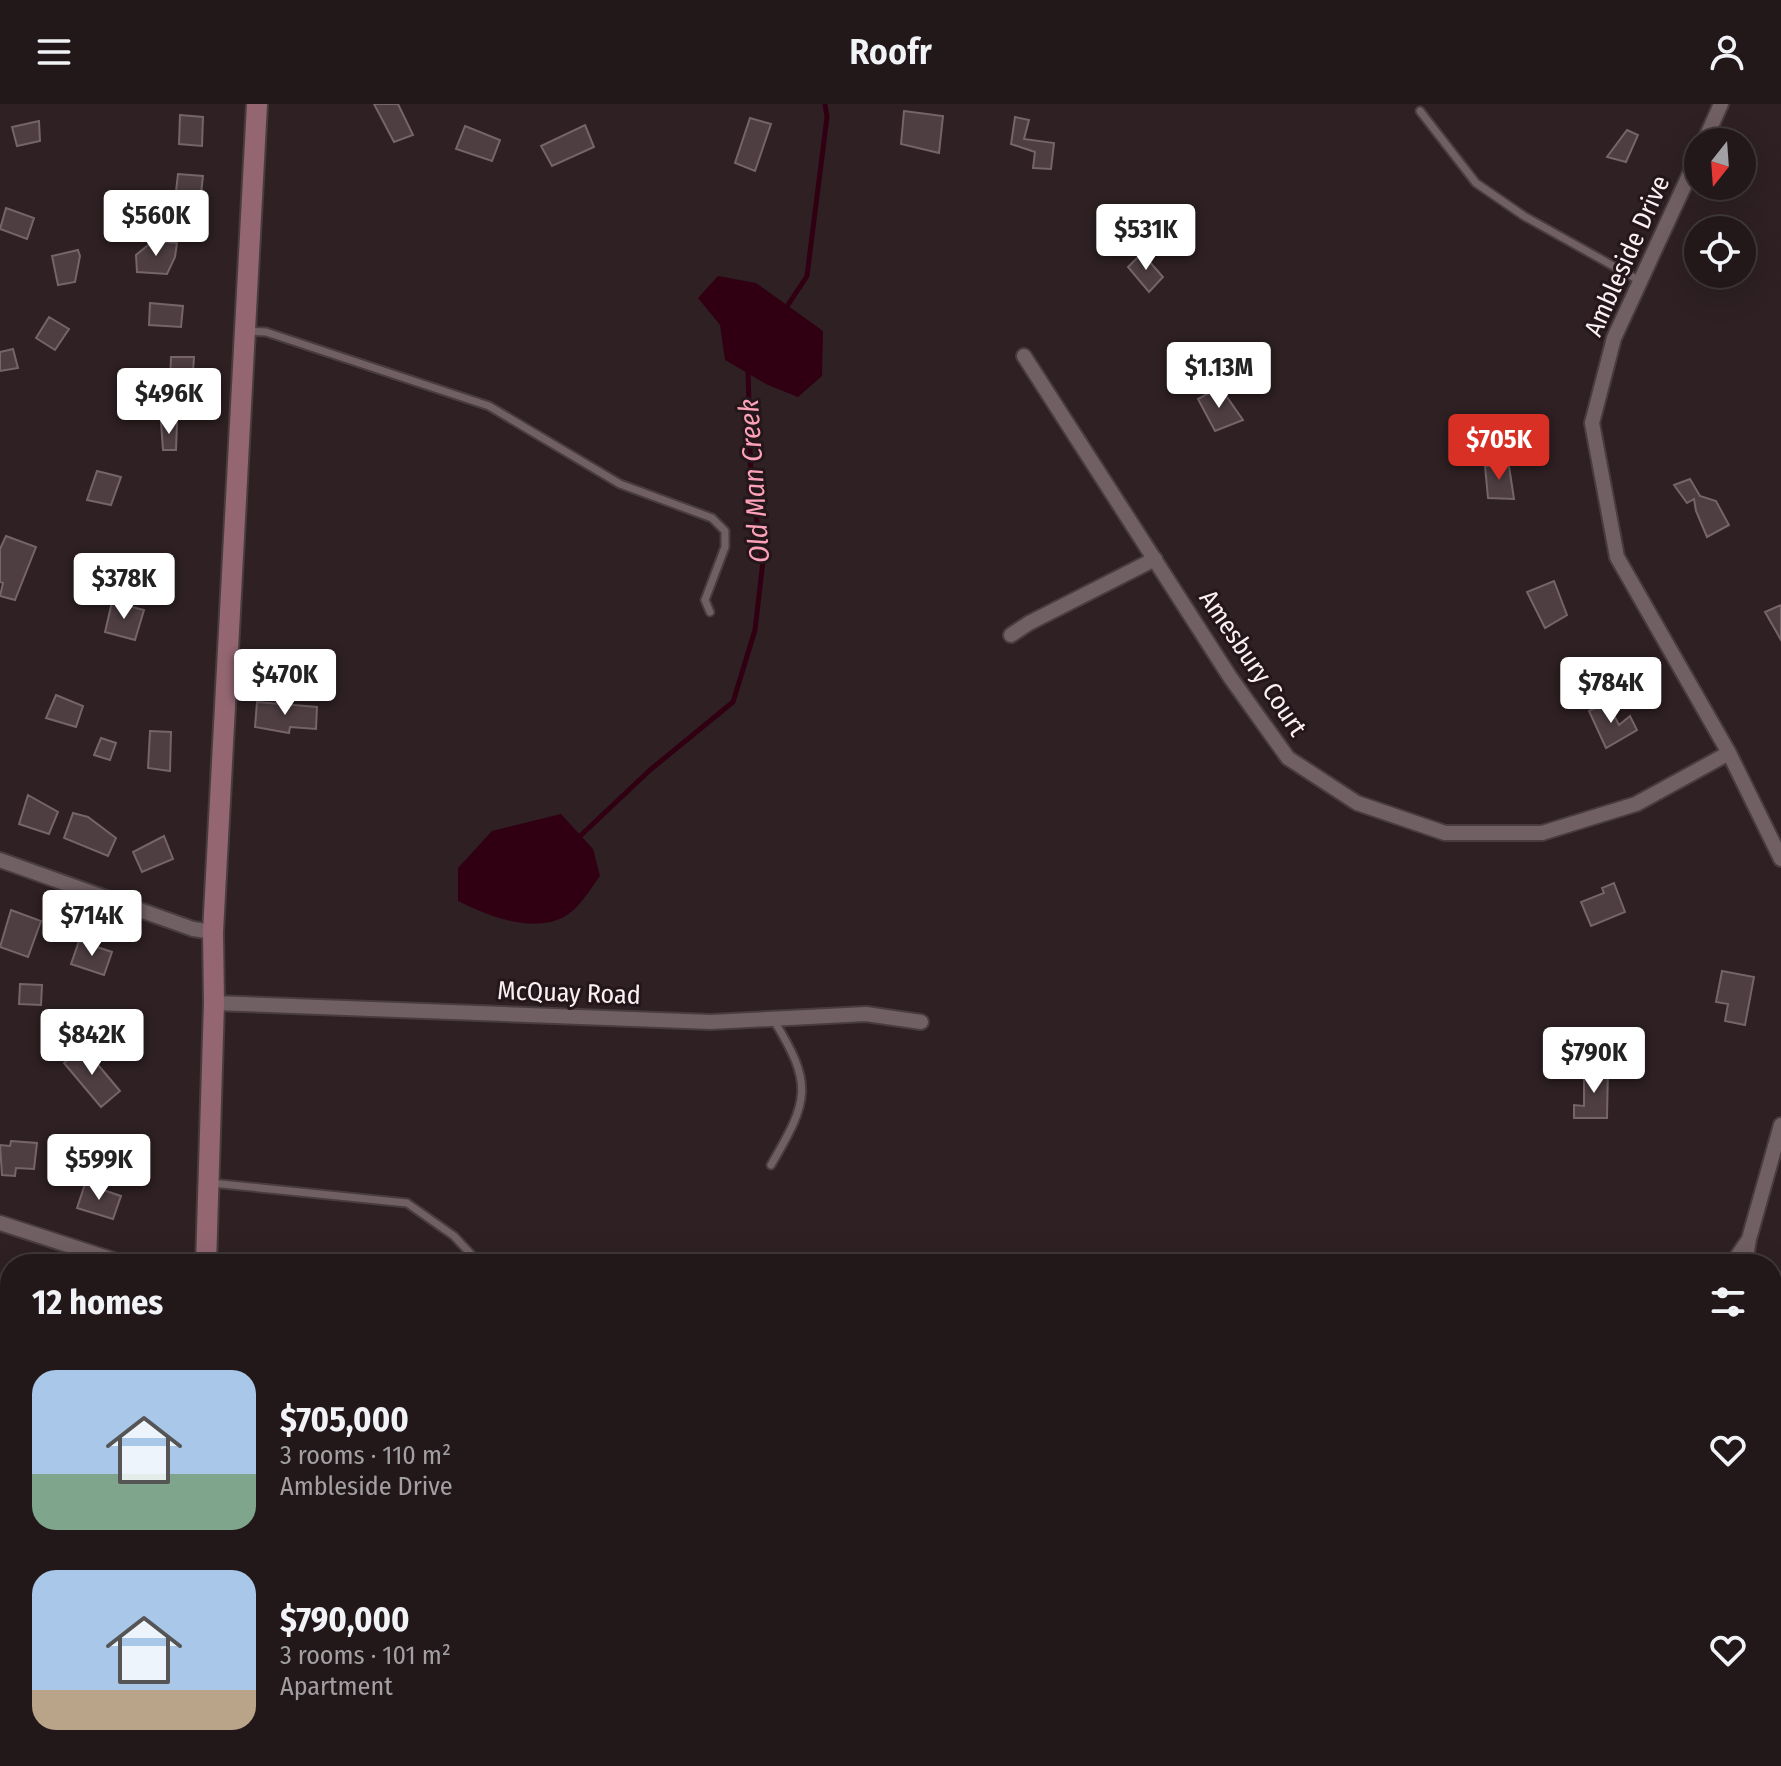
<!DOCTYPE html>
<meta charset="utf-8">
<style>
body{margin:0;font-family:"Fira Sans Condensed",sans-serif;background:#2a2123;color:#f1f3f6;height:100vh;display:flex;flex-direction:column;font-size:30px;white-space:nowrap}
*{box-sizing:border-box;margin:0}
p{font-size:26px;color:#a2a0a2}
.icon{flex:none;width:44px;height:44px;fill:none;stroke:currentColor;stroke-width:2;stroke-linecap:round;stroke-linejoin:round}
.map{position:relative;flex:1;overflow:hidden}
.side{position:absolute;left:0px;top:1150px;width:1782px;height:512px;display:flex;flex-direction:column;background:#22181a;border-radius:32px 32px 0 0;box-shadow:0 8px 32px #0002,0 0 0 2px #3f3739}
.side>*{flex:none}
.needle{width:52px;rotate:197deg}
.fabs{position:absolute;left:1684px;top:24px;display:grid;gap:16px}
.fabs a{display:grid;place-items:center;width:72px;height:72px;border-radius:50%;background:#22181a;box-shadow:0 8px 32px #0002,0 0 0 2px #3f3739;font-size:40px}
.price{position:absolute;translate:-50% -68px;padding:0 18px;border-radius:8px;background:#fff;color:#222;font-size:26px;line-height:52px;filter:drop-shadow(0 2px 4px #0008)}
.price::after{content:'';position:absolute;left:50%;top:48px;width:24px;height:18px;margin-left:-12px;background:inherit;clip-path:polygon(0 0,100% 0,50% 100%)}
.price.on{background:#d93025;color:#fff}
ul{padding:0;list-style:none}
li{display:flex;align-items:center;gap:24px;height:200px;padding:0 32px}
li span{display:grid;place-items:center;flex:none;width:224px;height:160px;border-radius:24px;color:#555}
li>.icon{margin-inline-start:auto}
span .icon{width:96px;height:96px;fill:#fffc;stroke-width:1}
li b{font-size:34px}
h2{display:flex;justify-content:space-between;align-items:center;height:96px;padding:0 32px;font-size:34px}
header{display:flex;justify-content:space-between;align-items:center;height:104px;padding:0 32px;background:#22181a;font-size:36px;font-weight:600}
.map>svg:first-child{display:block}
.water{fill:#300012}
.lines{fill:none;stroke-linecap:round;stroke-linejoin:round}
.stream{stroke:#300012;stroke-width:5}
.building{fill:#4e3e42;stroke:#756468;stroke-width:2}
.lane-casing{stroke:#483c3f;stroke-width:11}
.street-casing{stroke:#483c3f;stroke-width:18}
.secondary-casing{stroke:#483c3f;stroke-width:24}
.primary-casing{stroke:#483c3f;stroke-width:28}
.lane{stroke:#705f63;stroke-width:7}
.street{stroke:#705f63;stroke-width:14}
.secondary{stroke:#936672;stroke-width:20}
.primary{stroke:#b66c81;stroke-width:24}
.labels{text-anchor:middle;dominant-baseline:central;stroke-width:6;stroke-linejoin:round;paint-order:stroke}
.street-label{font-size:26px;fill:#fbf1f3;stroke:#24161a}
.water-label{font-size:28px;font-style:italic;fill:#fca1b8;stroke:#24161a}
</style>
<header><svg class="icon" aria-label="menu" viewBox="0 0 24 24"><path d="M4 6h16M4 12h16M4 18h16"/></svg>Roofr<svg class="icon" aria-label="person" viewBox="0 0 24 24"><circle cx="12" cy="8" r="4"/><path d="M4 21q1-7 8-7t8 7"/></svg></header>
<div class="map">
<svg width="1781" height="1662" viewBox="0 0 1781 1662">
<rect width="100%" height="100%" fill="#2e2023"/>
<path class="water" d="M718,172L756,179L823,227L822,272L798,293L768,281L725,256L720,221L698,194Z
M561,710L593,745L600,772C591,784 580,803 567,811C535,831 488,812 458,797V764L492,727Z"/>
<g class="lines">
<path class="stream" d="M784,207L807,172L827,13L825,0
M578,734L650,666L733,598L755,526L763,457L751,380L748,266"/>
</g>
<path class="building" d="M374,0H398L413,31L394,38Z
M904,7L943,12L939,49L901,40Z
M180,11L203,13L202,42L179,40Z
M1015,13L1029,16L1024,35L1054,39L1051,65L1033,64L1035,48L1011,40Z
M750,14L771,20L755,67L735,59Z
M39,17L40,37L17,42L12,23Z
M585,21L594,43L552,62L541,42Z
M465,22L500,36L492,57L456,45Z
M1627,26L1638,31L1626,58L1607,53Z
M178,70L203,72L199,108L174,105Z
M6,104L34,114L27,135L0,125Z
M153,137L177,139L175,153L167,170L137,168L136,151Z
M1742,141L1749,145L1742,160Z
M78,146L80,152L75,178L58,181L52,152Z
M1142,149L1163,173L1149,188L1128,163Z
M150,199L183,202L181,223L149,221Z
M49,213L69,225L55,246L36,234Z
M13,245L18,264L0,267V248Z
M171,253H194L192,283L170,281Z
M1220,283L1243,316L1215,327L1198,295Z
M161,318L177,319L176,346H163Z
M1485,362H1509L1514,395L1488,394Z
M97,367L121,373L111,401L87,396Z
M1690,375L1700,392L1716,397L1729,421L1707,433L1696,407L1694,395L1687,399L1674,381Z
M6,432L36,443L15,496L0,492L3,479L0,478V445Z
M1554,477L1567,511L1545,524L1527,488Z
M112,498L144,506L135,536L105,528Z
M1781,501V536L1765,508Z
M56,591L83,602L76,623L46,614Z
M257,598L317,603L316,625L290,623L289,629L255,623Z
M1607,598L1619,621L1630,612L1637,626L1606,644L1589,607Z
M150,627L171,628L170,667L148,664Z
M101,634L116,639L110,656L94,651Z
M28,691L58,708L49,730L19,720Z
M73,709L88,713L116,734L108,752L64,734Z
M164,732L173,755L142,768L133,748Z
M1614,779L1625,808L1591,822L1581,798L1604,789L1602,784Z
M11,806L41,817L28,853L0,843Z
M79,837L112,848L104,871L71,860Z
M1722,867L1754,873L1745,921L1725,917L1728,900L1716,898Z
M20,880L42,881L41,901L19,900Z
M83,943L120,987L101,1003L64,959Z
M1584,964H1608L1607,1014H1574V1001L1584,1002Z
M11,1037L37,1039L34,1065L16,1064L15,1072L2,1071L0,1041L10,1042Z
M85,1080L121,1092L113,1115L77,1104Z
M0,1188L10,1190V1211L0,1210Z
M0,1407L10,1408V1443L0,1442Z"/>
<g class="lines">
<defs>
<path id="lane" d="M1420,7L1476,79L1524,112L1640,177
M246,227L266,228L489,302L620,380L712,414L725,427V443L705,496L710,508
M771,1061C809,996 814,981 773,915
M211,1079L407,1099L454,1132L480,1160
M312,1652L327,1662
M1698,1652L1701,1662
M256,1662L274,1652"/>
<path id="street" d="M1704,38L1721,0
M1698,52L1614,234L1592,319L1617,453L1729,649L1781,755
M1024,252L1230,573L1288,654L1357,699L1445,729H1542L1636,700L1729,649
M1011,531L1029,519L1155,455
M0,756L193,825L213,828
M214,899L711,918L866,910L921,918
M0,1119L126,1160
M1732,1160L1747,1138
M1745,1160L1749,1135L1781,1021
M0,1495L10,1498
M687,1652L690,1662
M852,1662L867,1652"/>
<path id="secondary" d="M206,1160L214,899L213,828L257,0
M231,1652L235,1662"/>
<path id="primary" d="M1772,1400L1781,1399
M1111,1662L1133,1652"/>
</defs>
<use href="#lane" class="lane-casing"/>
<use href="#street" class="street-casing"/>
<use href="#secondary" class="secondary-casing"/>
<use href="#primary" class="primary-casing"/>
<use href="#lane" class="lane"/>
<use href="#street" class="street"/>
<use href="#secondary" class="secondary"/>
<use href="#primary" class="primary"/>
</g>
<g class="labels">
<g class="street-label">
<text transform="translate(1627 152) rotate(-66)">Ambleside Drive</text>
<text transform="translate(1253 559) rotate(56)">Amesbury Court</text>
<text transform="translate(569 889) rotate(2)">McQuay Road</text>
</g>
<g class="water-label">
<text transform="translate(754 377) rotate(-94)">Old Man Creek</text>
</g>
</g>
</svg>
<div class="fabs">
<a><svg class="needle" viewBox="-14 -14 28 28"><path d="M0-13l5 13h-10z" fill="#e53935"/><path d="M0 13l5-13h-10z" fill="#a2a0a2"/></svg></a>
<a><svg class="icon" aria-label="locate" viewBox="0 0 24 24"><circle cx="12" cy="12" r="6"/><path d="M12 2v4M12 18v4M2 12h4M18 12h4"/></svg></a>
</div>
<b class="price" style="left:156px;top:154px">$560K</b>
<b class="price" style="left:1146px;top:168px">$531K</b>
<b class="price" style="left:1219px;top:306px">$1.13M</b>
<b class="price" style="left:169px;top:332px">$496K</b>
<b class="price on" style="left:1499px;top:378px">$705K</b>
<b class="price" style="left:124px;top:517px">$378K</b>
<b class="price" style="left:285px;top:613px">$470K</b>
<b class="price" style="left:1611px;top:621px">$784K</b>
<b class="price" style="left:92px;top:854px">$714K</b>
<b class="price" style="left:92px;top:973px">$842K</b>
<b class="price" style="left:1594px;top:991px">$790K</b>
<b class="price" style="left:99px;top:1098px">$599K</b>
<section class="side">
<h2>12 homes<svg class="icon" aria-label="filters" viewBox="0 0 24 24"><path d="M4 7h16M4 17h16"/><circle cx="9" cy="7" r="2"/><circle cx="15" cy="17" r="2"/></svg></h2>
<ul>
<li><span style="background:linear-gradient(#a9c7e8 65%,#7fa58c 0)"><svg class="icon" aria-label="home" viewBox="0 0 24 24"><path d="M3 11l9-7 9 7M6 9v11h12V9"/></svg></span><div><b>$705,000</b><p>3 rooms · 110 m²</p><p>Ambleside Drive</p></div><svg class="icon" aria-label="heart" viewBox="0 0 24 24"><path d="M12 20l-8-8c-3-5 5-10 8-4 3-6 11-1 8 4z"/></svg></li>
<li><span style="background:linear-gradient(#a9c7e8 75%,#b9a48a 0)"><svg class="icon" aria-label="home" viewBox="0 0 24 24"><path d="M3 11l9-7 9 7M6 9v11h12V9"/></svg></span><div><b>$790,000</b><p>3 rooms · 101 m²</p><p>Apartment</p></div><svg class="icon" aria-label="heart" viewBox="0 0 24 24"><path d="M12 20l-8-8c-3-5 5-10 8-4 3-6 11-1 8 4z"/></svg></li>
</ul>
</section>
</div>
